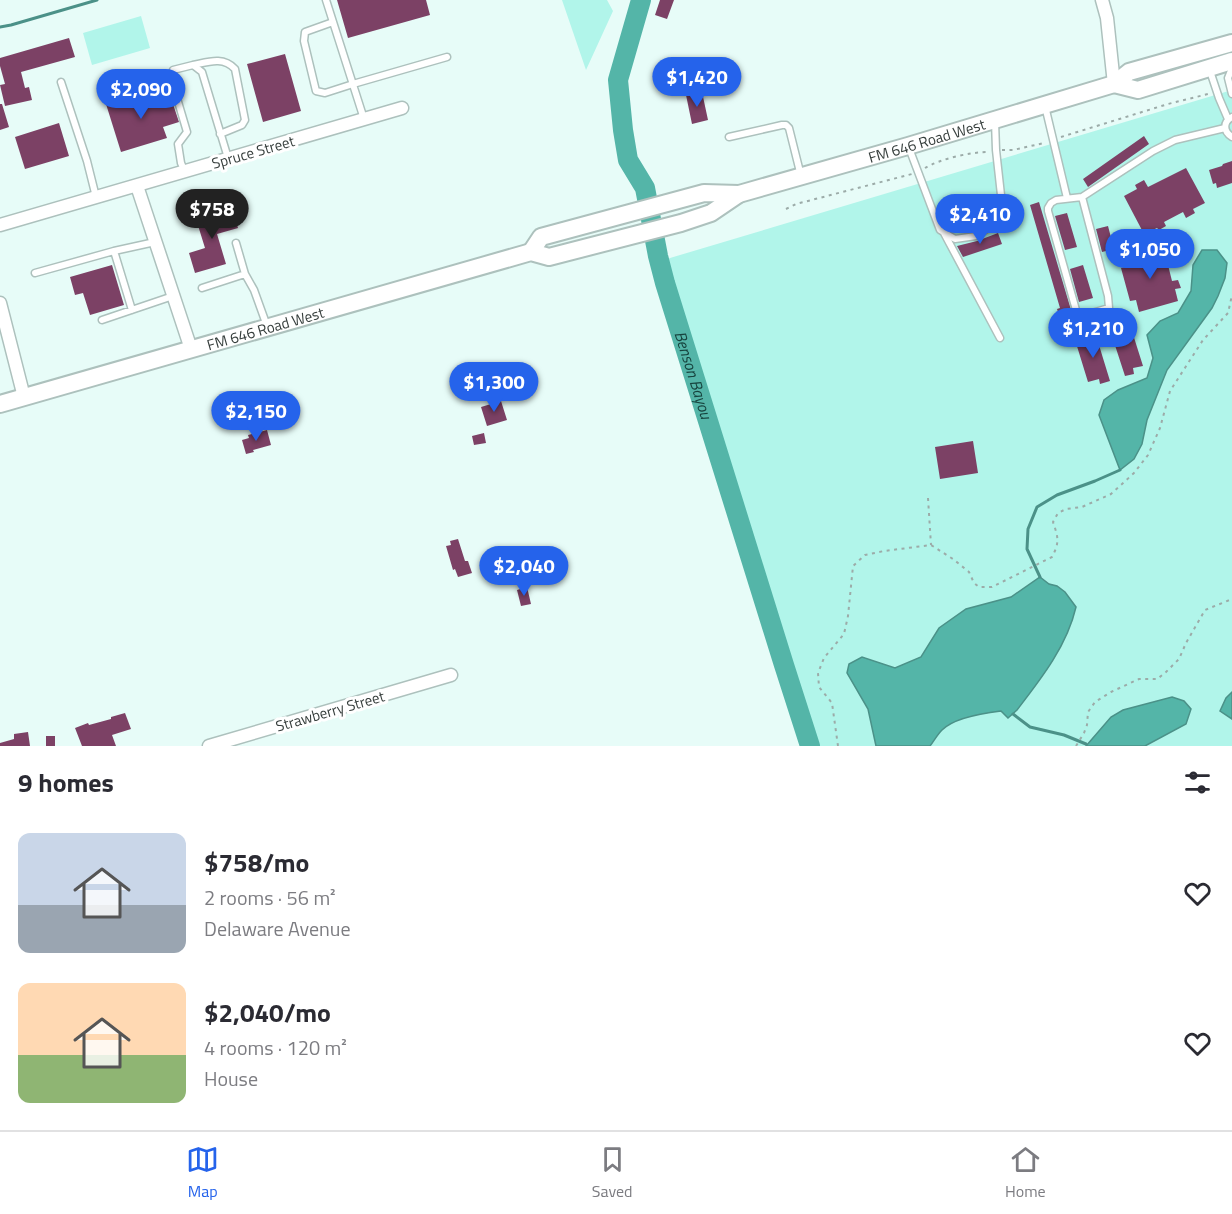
<!DOCTYPE html>
<meta charset="utf-8">
<style>
body{margin:0;font-family:"Titillium Web",sans-serif;background:#f2f2f3;color:#2b2b33;height:100vh;display:flex;flex-direction:column;font-size:22px;white-space:nowrap}
*{box-sizing:border-box;margin:0}
p{font-size:20px;color:#7c7c81}
.icon{flex:none;width:33px;height:33px;fill:none;stroke:currentColor;stroke-width:2;stroke-linecap:round;stroke-linejoin:round}
.map{position:relative;height:746px;overflow:hidden}
.panel{display:flex;flex-direction:column;background:#fff;flex:1}
.panel>*{flex:none}
.price{position:absolute;translate:-50% -51px;padding:0 14px;border-radius:21px;background:#2563eb;color:#fff;font-size:20px;line-height:39px;filter:drop-shadow(0 2px 3px #0008)}
.price::after{content:'';position:absolute;left:50%;top:36px;width:18px;height:14px;margin-left:-9px;background:inherit;clip-path:polygon(0 0,100% 0,50% 100%)}
.price.on{background:#222;color:#fff}
ul{padding:0;list-style:none}
li{display:flex;align-items:center;gap:18px;height:150px;padding:0 18px}
li span{display:grid;place-items:center;flex:none;width:168px;height:120px;border-radius:12px;color:#555}
li>.icon{margin-inline-start:auto}
span .icon{width:72px;height:72px;fill:#fffc;stroke-width:1}
li b{font-size:26px}
h2{display:flex;justify-content:space-between;align-items:center;height:72px;padding:0 18px;font-size:26px}
.tab-bar{display:flex;justify-content:space-around;align-items:center;height:84px;border-top:2px solid #e1e1e2;background:#fff;font-size:16px;color:#7c7c81}
.tab-bar a{display:grid;justify-items:center;gap:3px}
.tab-bar .on{color:#2563eb}
.map>svg:first-child{display:block}
.green{fill:#b1f5ea}
.water{fill:#54b5a8;stroke:#4b9188;stroke-width:1.5}
.lines{fill:none;stroke-linecap:round;stroke-linejoin:round}
.stream{stroke:#4b9188;stroke-width:3}
.river{stroke:#54b5a8;stroke-width:20}
.building{fill:#7c4165}
.lane-casing{stroke:#adc1bd;stroke-width:9}
.street-casing{stroke:#adc1bd;stroke-width:15}
.secondary-casing{stroke:#adc1bd;stroke-width:20}
.path{stroke:#9caba8;stroke-width:2;stroke-dasharray:3 4.5;stroke-linecap:butt}
.lane{stroke:#fff;stroke-width:6}
.street{stroke:#fff;stroke-width:12}
.secondary{stroke:#fff;stroke-width:16}
.labels{text-anchor:middle;dominant-baseline:central;stroke-width:6;stroke-linejoin:round;paint-order:stroke}
.street-label{font-size:15px;fill:#363e3c;stroke:#fff}
.water-label{font-size:16px;font-style:italic;fill:#17433e;stroke:#fff}
</style>
<div class="map">
<svg width="1232" height="746" viewBox="0 0 1232 746">
<rect width="100%" height="100%" fill="#e7fcf8"/>
<path class="green" d="M562,0H607L613,11L586,70Z
M141,16L150,48L92,65L83,33Z
M1232,90V746H812L660,261Z"/>
<path class="water" d="M1202,250H1217L1227,263L1225,278L1218,296L1212,308L1167,370L1147,420L1142,444L1134,459L1120,470L1099,415L1104,400L1118,390L1147,378L1153,358L1147,335L1160,321L1178,313L1191,291L1193,265Z
M1040,577L1049,584L1057,586L1065,592L1076,607C1067,646 1041,679 1017,710L1008,718L1001,711C984,713 954,718 942,730C937,735 934,741 930,746H876L868,709L847,673L849,664L862,657L895,668L921,657L939,628L966,609L1011,597Z
M1232,692V719L1220,711L1226,698Z
M1172,697L1184,701L1191,709L1186,724L1145,746H1086L1111,717L1123,710Z"/>
<g class="lines">
<path class="stream" d="M0,27L11,25L97,0
M1040,577L1027,549L1028,529L1037,507L1057,495L1095,481L1120,470
M1013,714L1030,727L1064,735L1086,744"/>
<path class="river" id="s1" d="M641,0L618,80L623,130L628,160L645,188L658,256L665,283L784,665L810,746"/>
</g>
<path class="building" d="M337,0H426L430,15L348,38Z
M660,0H674L667,19L655,15Z
M69,38L75,57L21,72L25,88L29,87L32,100L5,106L0,85L5,84L0,66V58Z
M285,54L301,111L263,122L247,64Z
M152,90L156,103L171,98L179,122L163,127L167,138L121,152L106,104Z
M702,92L708,120L692,124L686,95Z
M0,104H2L9,127L0,130Z
M59,123L69,156L25,169L15,137Z
M1144,136L1149,144L1088,187L1083,179Z
M1232,161V183L1217,188L1216,183L1213,184L1209,170L1222,166L1223,164Z
M1186,168L1205,203L1193,209L1195,213L1186,218L1183,212L1164,222L1166,226L1159,230L1157,228L1144,234L1124,196L1137,189L1135,185L1144,180L1148,187Z
M1039,202L1074,320L1062,324L1057,309L1060,308L1030,205Z
M232,209L238,228L217,234L226,264L195,273L189,253L205,248L196,219Z
M1067,213L1077,247L1065,250L1055,216Z
M1108,226L1114,249L1102,252L1096,229Z
M998,233L1002,244L963,257L957,246L977,241Z
M1160,247L1163,258L1166,257L1172,281L1178,280L1181,288L1175,289L1178,301L1139,312L1136,300L1130,301L1121,268L1127,267L1124,257Z
M112,265L124,305L90,315L83,293L75,295L70,277Z
M1083,265L1093,298L1079,302L1070,269Z
M1131,328L1143,366L1133,368L1134,374L1125,376L1111,333Z
M1095,332L1110,381L1100,384L1099,379L1088,382L1076,343L1088,339L1086,334Z
M501,401L507,420L487,426L481,407Z
M276,407L281,426L269,429L264,411Z
M267,430L271,445L253,450L254,452L246,454L242,440L249,438L248,435Z
M484,433L486,443L474,445L472,436Z
M973,441L978,473L940,479L935,447Z
M458,539L465,561H468L472,573L458,577L455,569L453,570L446,546L451,545L450,541Z
M527,587L531,604L521,606L517,590Z
M125,713L131,729L112,735L116,746H82L75,728L88,723L89,725L111,719V717Z
M28,732L30,746H0V743L14,739V734Z
M46,736H55V746H46Z"/>
<g class="lines">
<defs>
<path id="lane" d="M326,0L364,119
M333,22L305,32L304,41L316,91L325,93L353,84L447,57
M193,65C208,62 223,56 235,69L245,120L242,125L220,134
M1232,68L1228,78L1232,94
M1210,71L1219,98L1228,119
M61,82L87,161L96,197
M1045,106L1067,198
M1232,117C1223,122 1223,131 1232,137
M729,137L782,125H786L789,128L801,176
M909,148L940,230L955,239L976,236L996,223L1002,204L996,150L995,121
M185,172L181,163L178,144L187,132L171,78L173,70L193,65L202,72L228,158
M1082,197L1108,296L1109,308L1078,317L1048,211V208L1051,203L1056,200L1082,197L1153,151L1175,140L1225,128
M944,233L1000,338
M236,243L245,274L254,290L267,326
M114,251L155,242
M35,273L114,251L132,310
M202,288L245,274
M102,320L173,296"/>
<path id="street" d="M1102,0L1107,18L1114,84
M137,186L191,349
M0,225L402,108
M0,303L24,397
M209,746L451,675"/>
<g id="secondary">
<path d="M1114,84L1138,90L1232,61"/>
<path id="s2" d="M531,252L541,237L704,193L739,194L908,146L1114,84L1129,72L1232,43"/>
<path id="s3" d="M0,404L531,252L549,257L681,223L711,213L739,194"/>
</g>
</defs>
<use href="#lane" class="lane-casing"/>
<use href="#street" class="street-casing"/>
<use href="#secondary" class="secondary-casing"/>
<path class="path" d="M1061,137L1168,104L1208,94
M1002,150H1013L1044,143
M925,168C940,159 970,152 988,152
M786,209L796,204L912,174
M928,498L931,545
M838,746L832,703L819,687L818,673L824,658L844,634L848,616L853,566L865,555L884,551L931,545L953,559L969,572L974,583L979,587H992L1052,557C1060,542 1058,537 1053,522L1058,513L1066,509L1082,507L1111,494L1134,473L1148,455L1160,428L1170,391L1203,340L1228,313L1232,295
M1076,746L1084,733L1087,725L1088,712L1095,702L1111,692L1139,679H1157L1165,673L1179,659L1186,643L1205,610L1232,599"/>
<use href="#lane" class="lane"/>
<use href="#street" class="street"/>
<use href="#secondary" class="secondary"/>
</g>
<g class="labels">
<g class="street-label">
<text stroke="none"><textPath href="#s2" startOffset="417">FM 646 Road West</textPath></text>
<text transform="translate(253 152) rotate(-16)">Spruce Street</text>
<text stroke="none"><textPath href="#s3" startOffset="276">FM 646 Road West</textPath></text>
<text transform="translate(330 711) rotate(-16)">Strawberry Street</text>
</g>
<g class="water-label">
<text stroke="none"><textPath href="#s1" startOffset="390">Benson Bayou</textPath></text>
</g>
</g>
</svg>
<b class="price" style="left:697px;top:108px">$1,420</b>
<b class="price" style="left:141px;top:120px">$2,090</b>
<b class="price on" style="left:212px;top:240px">$758</b>
<b class="price" style="left:980px;top:245px">$2,410</b>
<b class="price" style="left:1150px;top:280px">$1,050</b>
<b class="price" style="left:1093px;top:359px">$1,210</b>
<b class="price" style="left:494px;top:413px">$1,300</b>
<b class="price" style="left:256px;top:442px">$2,150</b>
<b class="price" style="left:524px;top:597px">$2,040</b>
</div>
<section class="panel">
<h2>9 homes<svg class="icon" aria-label="filters" viewBox="0 0 24 24"><path d="M4 7h16M4 17h16"/><circle cx="9" cy="7" r="2"/><circle cx="15" cy="17" r="2"/></svg></h2>
<ul>
<li><span style="background:linear-gradient(#c9d6e8 60%,#9aa5b1 0)"><svg class="icon" aria-label="home" viewBox="0 0 24 24"><path d="M3 11l9-7 9 7M6 9v11h12V9"/></svg></span><div><b>$758/mo</b><p>2 rooms · 56 m²</p><p>Delaware Avenue</p></div><svg class="icon" aria-label="heart" viewBox="0 0 24 24"><path d="M12 20l-8-8c-3-5 5-10 8-4 3-6 11-1 8 4z"/></svg></li>
<li><span style="background:linear-gradient(#ffd9b3 60%,#8fb573 0)"><svg class="icon" aria-label="home" viewBox="0 0 24 24"><path d="M3 11l9-7 9 7M6 9v11h12V9"/></svg></span><div><b>$2,040/mo</b><p>4 rooms · 120 m²</p><p>House</p></div><svg class="icon" aria-label="heart" viewBox="0 0 24 24"><path d="M12 20l-8-8c-3-5 5-10 8-4 3-6 11-1 8 4z"/></svg></li>
</ul>
</section>
<nav class="tab-bar">
<a class="on"><svg class="icon" aria-label="map" viewBox="0 0 24 24"><path d="M3 6l6-2 6 2 6-2v14l-6 2-6-2-6 2zM9 4v14M15 6v14"/></svg>Map</a>
<a><svg class="icon" aria-label="saved" viewBox="0 0 24 24"><path d="M7 4h10v16l-5-4-5 4z"/></svg>Saved</a>
<a><svg class="icon" aria-label="home" viewBox="0 0 24 24"><path d="M3 11l9-7 9 7M6 9v11h12V9"/></svg>Home</a>
</nav>
